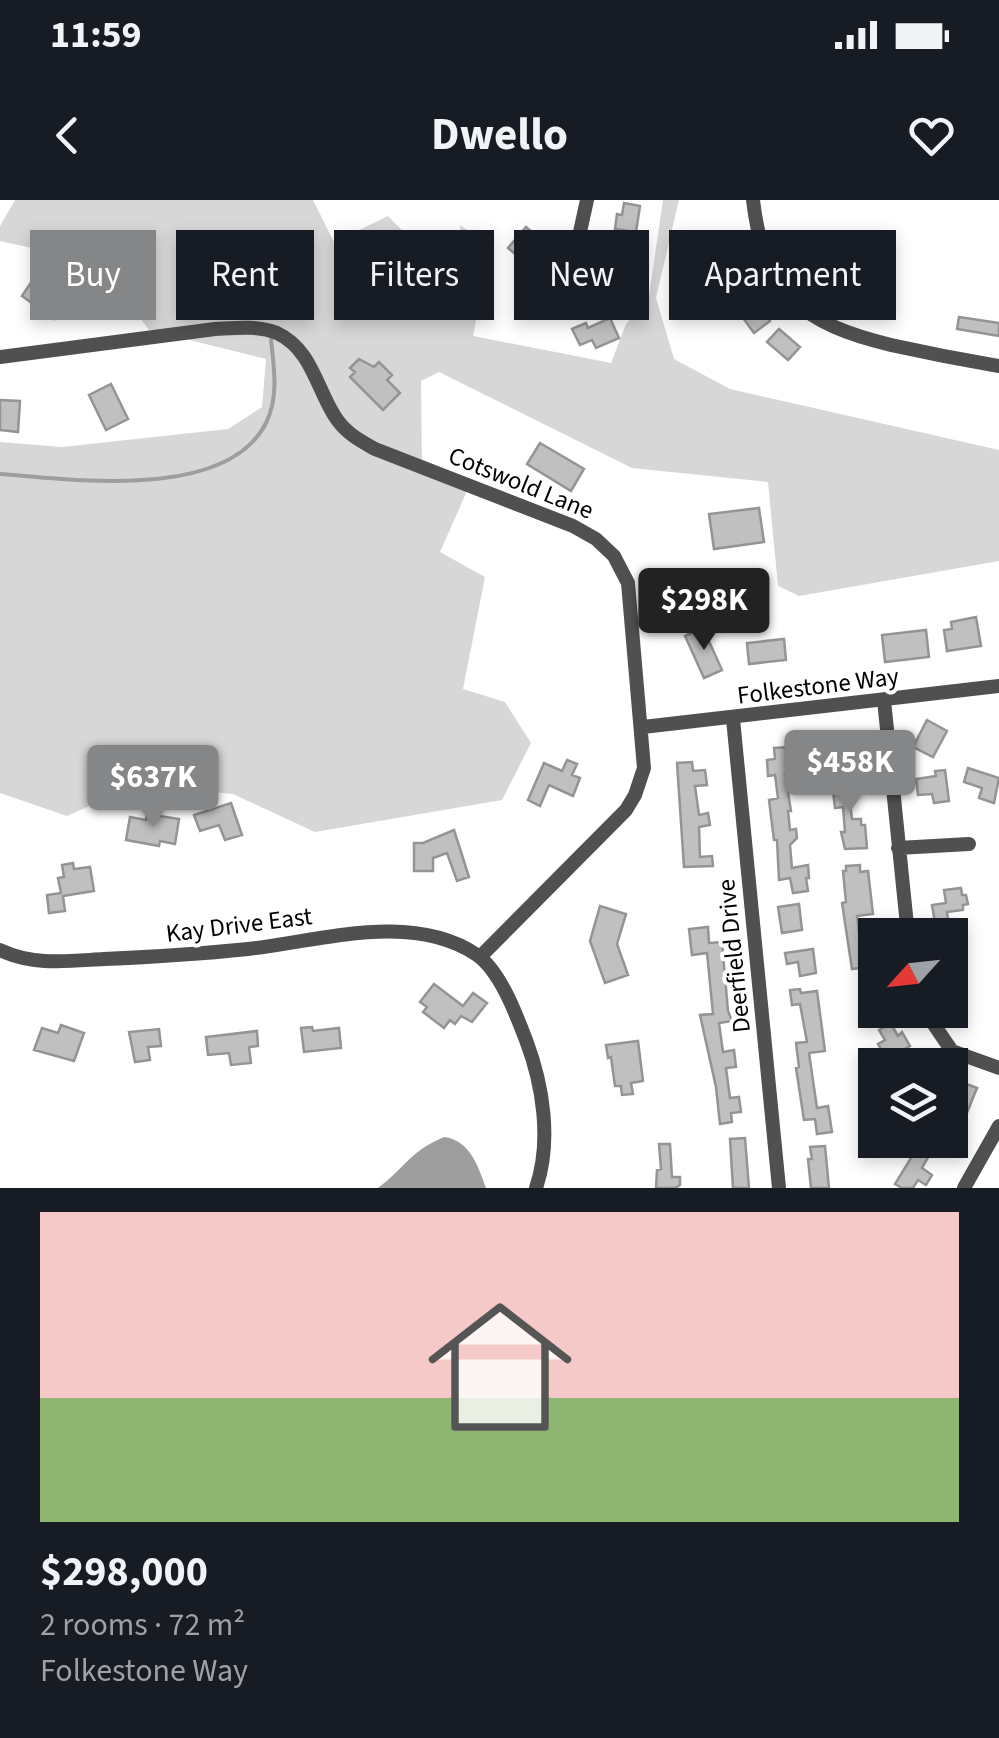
<!DOCTYPE html>
<meta charset="utf-8">
<style>
body{margin:0;font-family:"Source Sans 3",sans-serif;background:#20242c;color:#f1f3f6;height:100vh;display:flex;flex-direction:column;font-size:38px;white-space:nowrap}
*{box-sizing:border-box;margin:0}
p{font-size:32px;color:#9ea1a6}
.icon{flex:none;width:55px;height:55px;fill:none;stroke:currentColor;stroke-width:2;stroke-linecap:round;stroke-linejoin:round}
.map{position:relative;height:988px;overflow:hidden}
.details{display:flex;flex-direction:column;background:#171b24;flex:1}
.details>*{flex:none}
.guide{position:absolute;left:30px;top:30px;width:940px;height:90px;display:flex;gap:20px}
.needle{width:65px;rotate:243deg}
.tools{position:absolute;left:858px;top:718px;display:grid;gap:20px}
.tools a{display:grid;place-items:center;width:110px;height:110px;border-radius:0px;background:#171b24;box-shadow:0 5px 15px #0003;font-size:50px}
.price{position:absolute;translate:-50% -85px;padding:0 22px;border-radius:10px;background:#858687;color:#fff;font-size:32px;line-height:65px;filter:drop-shadow(0 2px 5px #0008)}
.price::after{content:'';position:absolute;left:50%;top:60px;width:30px;height:22px;margin-left:-15px;background:inherit;clip-path:polygon(0 0,100% 0,50% 100%)}
.price.current{background:#222;color:#fff}
ul{padding:0;list-style:none}
li{display:grid;align-content:center;gap:20px;height:530px;padding:0 40px}
li+li{border-top:2px solid #363941}
li span{display:grid;place-items:center;height:310px;border-radius:0px;color:#555}
li>.icon{margin-inline-start:auto}
span .icon{width:180px;height:180px;fill:#fffc;stroke-width:1}
li b{font-size:42px}
.tag{padding:0 35px;border-radius:0px;background:#171b24;box-shadow:0 5px 15px #0003;font-size:35px;line-height:90px}
.tag.current{background:#858687;color:#fff}
.status{display:flex;justify-content:space-between;align-items:center;height:70px;padding:0 50px;background:#171b24;direction:ltr}
.status svg{height:28px;fill:currentColor}
header{display:flex;justify-content:space-between;align-items:center;height:130px;padding:0 40px;background:#171b24;font-size:45px;font-weight:700}
.map>svg:first-child{display:block}
.green{fill:#d7d7d7}
.water{fill:#9e9e9e}
.lines{fill:none;stroke-linecap:round;stroke-linejoin:round}
.stream{stroke:#9e9e9e;stroke-width:4}
.building{fill:#c0c0c0;stroke:#949494;stroke-width:2.5}
.minor{stroke:#505050;stroke-width:14}
.labels{text-anchor:middle;dominant-baseline:central;stroke-width:8;stroke-linejoin:round;paint-order:stroke}
.street-label{font-size:25px;fill:#000;stroke:#fff}
</style>
<div class="status"><b>11:59</b><svg viewBox="0 0 49 12"><path d="M0 12V9h3v3zM5 12V6h3v6zM10 12V3h3v9zM15 12V0h3v12zM26 1h20v11H26zM47 4h2v5h-2z"/></svg></div>
<header><svg class="icon" aria-label="back" viewBox="0 0 24 24"><path d="M15 5l-7 7 7 7"/></svg>Dwello<svg class="icon" aria-label="heart" viewBox="0 0 24 24"><path d="M12 20l-8-8c-3-5 5-10 8-4 3-6 11-1 8 4z"/></svg></header>
<div class="map">
<svg width="999" height="988" viewBox="0 0 999 988">
<rect width="100%" height="100%" fill="#fff"/>
<path class="green" d="M15,0H313L334,42L388,16L439,68L462,58L460,25L490,46L473,136L611,163L626,124L649,96L663,0H679L656,98L674,159L730,189L999,250V361L799,396L778,386L768,282L632,268L439,172L421,181L422,273L467,291L440,352L485,377L463,489L505,502L531,543L502,600L315,632L233,594L97,580L96,603L67,616L0,593V242L62,247L228,229L262,207L266,159L149,130L99,63L0,41V26Z"/>
<path class="water" d="M444,937C470,940 478,966 486,988H378C405,968 410,951 444,937Z"/>
<g class="lines">
<path class="stream" d="M0,274C70,279 226,302 266,223C279,197 274,167 271,140"/>
</g>
<path class="building" d="M624,3L640,6L636,32L615,29L617,14L622,15Z
M526,27L544,42L526,63L508,48Z
M624,56L647,63L639,92L617,85Z
M34,78L67,101L54,119L22,96Z
M751,95L770,121L754,133L735,107Z
M959,117L999,123V136L957,129Z
M610,118L619,138L596,148L592,140L580,145L572,129L586,123L588,128Z
M779,129L800,147L788,160L767,142Z
M359,159L374,167L379,162L392,175L387,180L400,193L383,210L350,177L355,172L350,168Z
M111,184L128,219L106,230L89,195Z
M0,200L20,201L18,232L0,230Z
M540,243L584,269L571,291L527,264Z
M759,308L764,342L714,349L709,314Z
M976,417L981,446L947,451L944,430L952,429L951,422Z
M703,428L722,470L704,478L685,436Z
M926,430L929,457L885,462L882,435Z
M784,439L786,460L749,464L747,443Z
M927,520L947,531L933,557L913,547Z
M789,547L792,574H785L791,611H788L790,630L796,629L797,638L790,645L792,668L808,665L809,678H806L808,691L793,693L790,678L779,680L777,640H774L769,600L778,598L775,575L768,576L767,560L775,559L774,548Z
M567,560L577,564L572,575L580,578L573,596L549,585L540,606L528,600L544,563L562,571Z
M692,562L693,571L705,570L707,585L695,586L699,615L708,613L710,625L699,627L700,657L712,656L713,666L684,667L677,563Z
M968,568L999,578L994,603L979,598L982,588L964,582Z
M945,570L949,601L934,603L932,594L918,595L916,579L936,576L935,571Z
M859,579L860,590L849,592L852,619H861V625H865L867,648L845,649L841,632H845L843,607L835,608L832,582Z
M231,603L242,635L225,640L219,625L200,631L194,615Z
M147,614L179,619L175,644L160,641L159,646L126,640L130,617L146,620Z
M454,630L469,677L457,681L447,653L433,658V671H414V643H423Z
M73,663L74,669L90,667L94,691L63,696L65,711L49,713L47,695L61,693L58,678L64,677L62,665Z
M860,665V672L868,671L873,714L857,716L860,742L864,741L866,756L875,755V766L852,769L842,703L846,702L843,671H846V666Z
M961,688L962,695H966L968,704L963,705V710L947,712L950,735H937L932,705L946,703L944,690Z
M799,704L802,730L782,733L778,707Z
M600,706L626,714L617,744L628,775L605,783L590,741Z
M708,727L709,743L722,742L728,811L732,821L719,823L723,852L734,850L736,867L726,868L730,898L739,897L741,912L731,913L732,922L720,924L716,887L700,815L713,814L707,753L692,755L689,729Z
M813,749L816,773L800,776L798,762L787,764L785,753Z
M434,784L463,806L473,793L487,803L472,822L461,816L455,824L450,820L444,828L423,812L427,807L420,802Z
M800,789L801,793L817,791L825,851L809,853L817,908L828,906L832,932L817,934L815,919L804,920L796,868L799,867L796,843L807,842L800,804L792,805L790,790Z
M891,824L898,836L902,832L910,846L894,855L891,850L884,854L878,844L885,840L879,830Z
M61,825L84,833L74,861L34,850L42,828L58,833Z
M312,827L313,831L339,828L341,848L304,852L301,828Z
M159,829L161,846L148,847L150,860L135,862L129,832Z
M257,831L258,846L249,847L251,863L231,865L229,853L208,855L206,837Z
M638,841L643,881L631,883L633,894L622,895L621,886H615L611,857L608,858L606,845Z
M961,882L977,888L964,920L950,913V902Z
M745,938L749,988H733L730,939Z
M922,940H938L922,968L932,975L926,985L918,980L913,988H902L895,984Z
M659,944H670L672,977H680V985L675,988H656L657,970L661,969Z
M825,946L829,988H811L808,959H812L810,947Z"/>
<g class="lines">
<path class="minor" d="M753,0C764,94 803,124 891,145C927,153 963,160 999,166
M571,73L587,0
M0,157L215,129C235,128 258,125 277,133C311,149 316,186 334,215C344,232 359,240 375,249L573,326L596,339L614,356L628,383L644,568L635,595L626,610L480,757
M884,500L908,735
M733,519L779,988
M643,527L999,486
M898,648L969,644
M0,750C34,766 68,761 104,759C152,757 200,754 248,749C320,741 412,711 477,755C500,771 516,814 526,840C543,885 552,941 536,988
M924,810L952,851L999,868
M964,988L999,926"/>
</g>
<g class="labels">
<g class="street-label">
<text transform="translate(521 283) rotate(22)">Cotswold Lane</text>
<text transform="translate(818 486) rotate(-7)">Folkestone Way</text>
<text transform="translate(239 725) rotate(-7)">Kay Drive East</text>
<text transform="translate(734 756) rotate(-96)">Deerfield Drive</text>
</g>
</g>
</svg>
<div class="tools">
<a><svg class="needle" viewBox="-14 -14 28 28"><path d="M0-13l5 13h-10z" fill="#e53935"/><path d="M0 13l5-13h-10z" fill="#9ea1a6"/></svg></a>
<a><svg class="icon" aria-label="layers" viewBox="0 0 24 24"><path d="M12 4l9 5-9 5-9-5zM3 14l9 5 9-5"/></svg></a>
</div>
<b class="price current" style="left:704px;top:453px">$298K</b>
<b class="price" style="left:850px;top:615px">$458K</b>
<b class="price" style="left:153px;top:630px">$637K</b>
<div class="guide">
<a class="tag current">Buy</a>
<a class="tag">Rent</a>
<a class="tag">Filters</a>
<a class="tag">New</a>
<a class="tag">Apartment</a>
</div>
</div>
<section class="details">
<ul>
<li><span style="background:linear-gradient(#f6c9c9 60%,#8fb573 0)"><svg class="icon" aria-label="home" viewBox="0 0 24 24"><path d="M3 11l9-7 9 7M6 9v11h12V9"/></svg></span><div><b>$298,000</b><p>2 rooms · 72 m²</p><p>Folkestone Way</p></div></li>
</ul>
</section>
